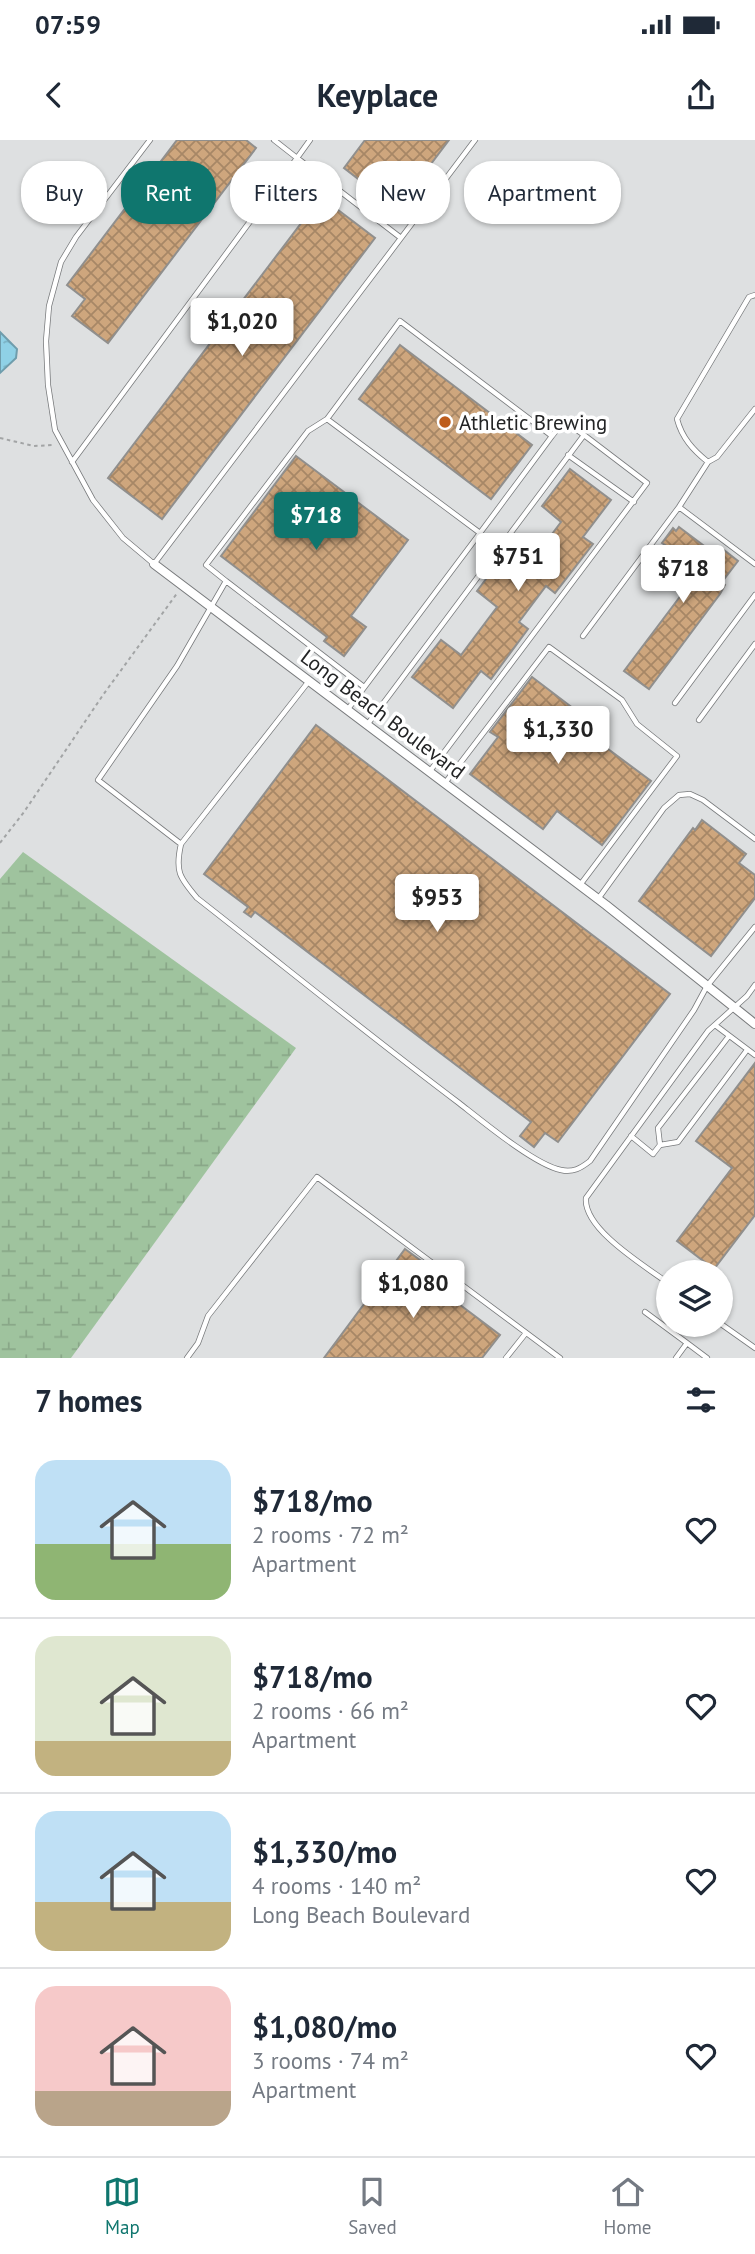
<!DOCTYPE html>
<meta charset="utf-8">
<style>
body{margin:0;font-family:"PT Sans",sans-serif;background:#f6f6f7;color:#1f2937;height:100vh;display:flex;flex-direction:column;font-size:26px;white-space:nowrap}
*{box-sizing:border-box;margin:0}
p{font-size:23px;color:#747a83}
.icon{flex:none;width:38px;height:38px;fill:none;stroke:currentColor;stroke-width:2;stroke-linecap:round;stroke-linejoin:round}
.map{position:relative;height:1218px;overflow:hidden}
.side{display:flex;flex-direction:column;background:#fff;flex:1}
.side>*{flex:none}
.banner{position:absolute;left:21px;top:21px;width:714px;height:63px;display:flex;gap:14px}
.fabs{position:absolute;left:656px;top:1120px;display:grid;gap:14px}
.fabs a{display:grid;place-items:center;width:77px;height:77px;border-radius:50%;background:#fff;box-shadow:0 2px 5px #0004;font-size:35px}
.price{position:absolute;translate:-50% -60px;padding:0 16px;border-radius:7px;background:#fff;color:#222;font-size:23px;line-height:46px;filter:drop-shadow(0 2px 4px #0008)}
.price::after{content:'';position:absolute;left:50%;top:42px;width:21px;height:16px;margin-left:-10px;background:inherit;clip-path:polygon(0 0,100% 0,50% 100%)}
.price.active{background:#0f766e;color:#fff}
ul{padding:0;list-style:none}
li{display:flex;align-items:center;gap:21px;height:175px;padding:0 35px}
li+li{border-top:2px solid #e0e1e3}
li span{display:grid;place-items:center;flex:none;width:196px;height:140px;border-radius:21px;color:#555}
li>.icon{margin-inline-start:auto}
span .icon{width:84px;height:84px;fill:#fffc;stroke-width:1}
li b{font-size:30px}
h2{display:flex;justify-content:space-between;align-items:center;height:84px;padding:0 35px;font-size:30px}
.pill{padding:0 24px;border-radius:28px;background:#fff;box-shadow:0 2px 5px #0004;font-size:24px;line-height:63px}
.pill.active{background:#0f766e;color:#fff}
.status{display:flex;justify-content:space-between;align-items:center;height:49px;padding:0 35px;background:#fff;direction:ltr}
.status svg{height:19px;fill:currentColor}
header{display:flex;justify-content:space-between;align-items:center;height:91px;padding:0 35px;background:#fff;font-size:32px;font-weight:700}
.tabs{display:flex;justify-content:space-around;align-items:center;height:98px;border-top:2px solid #e0e1e3;background:#fff;font-size:19px;color:#747a83}
.tabs a{display:grid;justify-items:center;gap:4px}
.tabs .active{color:#0f766e}
.map>svg:first-child{display:block}
.wetland{fill:url(#wetland-marsh)}
.water{fill:url(#water-ripples);stroke:#6f9dac;stroke-width:2}
.building{fill:url(#building-cross-hatch);stroke:#908f8d;stroke-width:2}
.lines{fill:none;stroke-linecap:round;stroke-linejoin:round}
.service-casing{stroke:#787a7c;stroke-width:6}
.minor-casing{stroke:#787a7c;stroke-width:10}
.path{stroke:#a2a4a5;stroke-width:2;stroke-dasharray:3.5 3.5;stroke-linecap:butt}
.service{stroke:#fff;stroke-width:4.5}
.minor{stroke:#fff;stroke-width:8}
.poi-dot{fill:#be5d1c;stroke:#fff;stroke-width:2.5}
.labels{text-anchor:middle;dominant-baseline:central;stroke-width:7;stroke-linejoin:round;paint-order:stroke}
.poi-label{font-size:21px;fill:#232425;stroke:#fff;text-anchor:start}
.street-label{font-size:21px;fill:#232425;stroke:#fff}
</style>
<div class="status"><b>07:59</b><svg viewBox="0 0 49 12"><path d="M0 12V9h3v3zM5 12V6h3v6zM10 12V3h3v9zM15 12V0h3v12zM26 1h20v11H26zM47 4h2v5h-2z"/></svg></div>
<header><svg class="icon" aria-label="back" viewBox="0 0 24 24"><path d="M15 5l-7 7 7 7"/></svg>Keyplace<svg class="icon" aria-label="share" viewBox="0 0 24 24"><path d="M12 15V3M7 8l5-5 5 5M5 13v7h14v-7"/></svg></header>
<div class="map">
<svg width="755" height="1218" viewBox="0 0 755 1218">
<defs>
<pattern id="wetland-marsh" width="20" height="14" patternUnits="userSpaceOnUse" patternTransform="scale(1.75)"><rect width="20" height="14" fill="#9fc39e"/><path d="M1 5h8M5 5V1M11 12h8M15 12V8" fill="none" stroke="#89a788"/></pattern>
<pattern id="water-ripples" width="26" height="14" patternUnits="userSpaceOnUse" patternTransform="scale(1.75)"><rect width="26" height="14" fill="#8fd1e6"/><path d="M2 4q2-2 4 0t4 0M15 11q2-2 4 0t4 0" fill="none" stroke="#7bb3c5"/></pattern>
<pattern id="building-cross-hatch" width="8" height="8" patternUnits="userSpaceOnUse" patternTransform="scale(1.75)"><rect width="8" height="8" fill="#cea67d"/><path d="M0 0l8 8M0 8l8-8" fill="none" stroke="#a78766"/></pattern>
</defs>
<rect width="100%" height="100%" fill="#dee0e1"/>
<path class="wetland" d="M23,712L296,908L71,1218H0V739Z"/>
<path class="water" d="M0,192L17,209L16,218L0,233Z"/>
<path class="building" d="M177,0H246L256,8L108,203L72,176L85,159L67,145Z
M365,0H449L397,69L344,28Z
M321,57L375,98L162,379L108,338Z
M400,205L532,305L491,359L359,259Z
M296,316L408,400L351,476L366,487L344,516L324,501L327,497L221,416Z
M570,329L611,360L583,397L593,404L555,453L546,446L519,482L528,489L491,539L481,531L453,568L412,537L441,500L461,515L497,467L477,451L505,414L525,430L561,382L542,366Z
M679,387L715,414L720,407L738,421L722,442L725,445L720,454L649,549L624,531L697,434L662,408L665,405L662,403L673,388L676,391Z
M532,537L603,591L596,600L651,641L602,705L557,671L543,689L470,634L498,597L490,592Z
M316,585L670,854L558,1002L545,993L534,1007L520,996L531,982L255,772L251,777L244,772L248,767L204,734Z
M702,680L746,714L739,723L755,735V758L711,816L639,761L693,688L695,690Z
M755,923V1075L714,1129L677,1101L732,1028L696,1001Z
M405,1109L446,1139L439,1149L500,1195L482,1218H324Z"/>
<g class="lines">
<defs>
<path id="service" d="M150,0L76,97L61,122L49,166L46,201L48,245L55,290L93,360L123,398L154,424L401,98L297,18L310,0
M401,98L475,0
M327,279L480,393L348,569
M552,296L564,281L584,295
M568,315L634,362
M72,322L297,18L274,0
M708,322L717,317L755,269
M679,367L755,424
M226,441L364,547
M583,496L679,367L708,322C693,310 682,298 677,279L749,157L755,155
M309,541L181,704C175,731 179,737 197,758C284,826 370,896 459,963C482,981 535,1025 561,1030C573,1033 581,1028 590,1021L694,870L707,846L755,787
M675,563L755,455
M699,580L755,504
M367,585L584,295L647,343L430,631
M445,643L549,507L622,560L637,584L677,616L580,745
M181,704L98,640L177,526L226,441L206,425L308,291L327,279L400,181L552,296L480,393
M598,759L664,668L679,655L690,654L703,660L755,699
M715,885L755,915
M631,996L653,1014L660,1005L678,1002L747,910
M660,1005L658,988L729,896
M668,1143C645,1126 583,1089 586,1058L708,891L747,856L755,845
M645,1172L687,1203L676,1218
M721,1184L755,1208
M687,1203L707,1218
M187,1218L198,1203L208,1176L317,1037L560,1218
M506,1218L526,1193"/>
<path id="minor" d="M154,424L606,765L755,884"/>
</defs>
<use href="#service" class="service-casing"/>
<use href="#minor" class="minor-casing"/>
<path class="path" d="M0,298L34,306L54,305
M0,703L24,672L103,555L178,452"/>
<use href="#service" class="service"/>
<use href="#minor" class="minor"/>
</g>
<circle class="poi-dot" cx="445" cy="282" r="7"/>
<g class="labels">
<g class="poi-label">
<text x="459" y="282">Athletic Brewing</text>
</g>
<g class="street-label">
<text transform="translate(383 574) rotate(37)">Long Beach Boulevard</text>
</g>
</g>
</svg>
<div class="fabs">
<a><svg class="icon" aria-label="layers" viewBox="0 0 24 24"><path d="M12 4l9 5-9 5-9-5zM3 14l9 5 9-5"/></svg></a>
</div>
<b class="price" style="left:242px;top:218px">$1,020</b>
<b class="price active" style="left:316px;top:412px">$718</b>
<b class="price" style="left:518px;top:453px">$751</b>
<b class="price" style="left:683px;top:465px">$718</b>
<b class="price" style="left:558px;top:626px">$1,330</b>
<b class="price" style="left:437px;top:794px">$953</b>
<b class="price" style="left:413px;top:1180px">$1,080</b>
<div class="banner">
<a class="pill">Buy</a>
<a class="pill active">Rent</a>
<a class="pill">Filters</a>
<a class="pill">New</a>
<a class="pill">Apartment</a>
</div>
</div>
<section class="side">
<h2>7 homes<svg class="icon" aria-label="filters" viewBox="0 0 24 24"><path d="M4 7h16M4 17h16"/><circle cx="9" cy="7" r="2"/><circle cx="15" cy="17" r="2"/></svg></h2>
<ul>
<li><span style="background:linear-gradient(#bfe0f5 60%,#8fb573 0)"><svg class="icon" aria-label="home" viewBox="0 0 24 24"><path d="M3 11l9-7 9 7M6 9v11h12V9"/></svg></span><div><b>$718/mo</b><p>2 rooms · 72 m²</p><p>Apartment</p></div><svg class="icon" aria-label="heart" viewBox="0 0 24 24"><path d="M12 20l-8-8c-3-5 5-10 8-4 3-6 11-1 8 4z"/></svg></li>
<li><span style="background:linear-gradient(#dfe7d0 75%,#c2b280 0)"><svg class="icon" aria-label="home" viewBox="0 0 24 24"><path d="M3 11l9-7 9 7M6 9v11h12V9"/></svg></span><div><b>$718/mo</b><p>2 rooms · 66 m²</p><p>Apartment</p></div><svg class="icon" aria-label="heart" viewBox="0 0 24 24"><path d="M12 20l-8-8c-3-5 5-10 8-4 3-6 11-1 8 4z"/></svg></li>
<li><span style="background:linear-gradient(#bfe0f5 65%,#c2b280 0)"><svg class="icon" aria-label="home" viewBox="0 0 24 24"><path d="M3 11l9-7 9 7M6 9v11h12V9"/></svg></span><div><b>$1,330/mo</b><p>4 rooms · 140 m²</p><p>Long Beach Boulevard</p></div><svg class="icon" aria-label="heart" viewBox="0 0 24 24"><path d="M12 20l-8-8c-3-5 5-10 8-4 3-6 11-1 8 4z"/></svg></li>
<li><span style="background:linear-gradient(#f6c9c9 75%,#b9a48a 0)"><svg class="icon" aria-label="home" viewBox="0 0 24 24"><path d="M3 11l9-7 9 7M6 9v11h12V9"/></svg></span><div><b>$1,080/mo</b><p>3 rooms · 74 m²</p><p>Apartment</p></div><svg class="icon" aria-label="heart" viewBox="0 0 24 24"><path d="M12 20l-8-8c-3-5 5-10 8-4 3-6 11-1 8 4z"/></svg></li>
</ul>
</section>
<nav class="tabs">
<a class="active"><svg class="icon" aria-label="map" viewBox="0 0 24 24"><path d="M3 6l6-2 6 2 6-2v14l-6 2-6-2-6 2zM9 4v14M15 6v14"/></svg>Map</a>
<a><svg class="icon" aria-label="saved" viewBox="0 0 24 24"><path d="M7 4h10v16l-5-4-5 4z"/></svg>Saved</a>
<a><svg class="icon" aria-label="home" viewBox="0 0 24 24"><path d="M3 11l9-7 9 7M6 9v11h12V9"/></svg>Home</a>
</nav>
